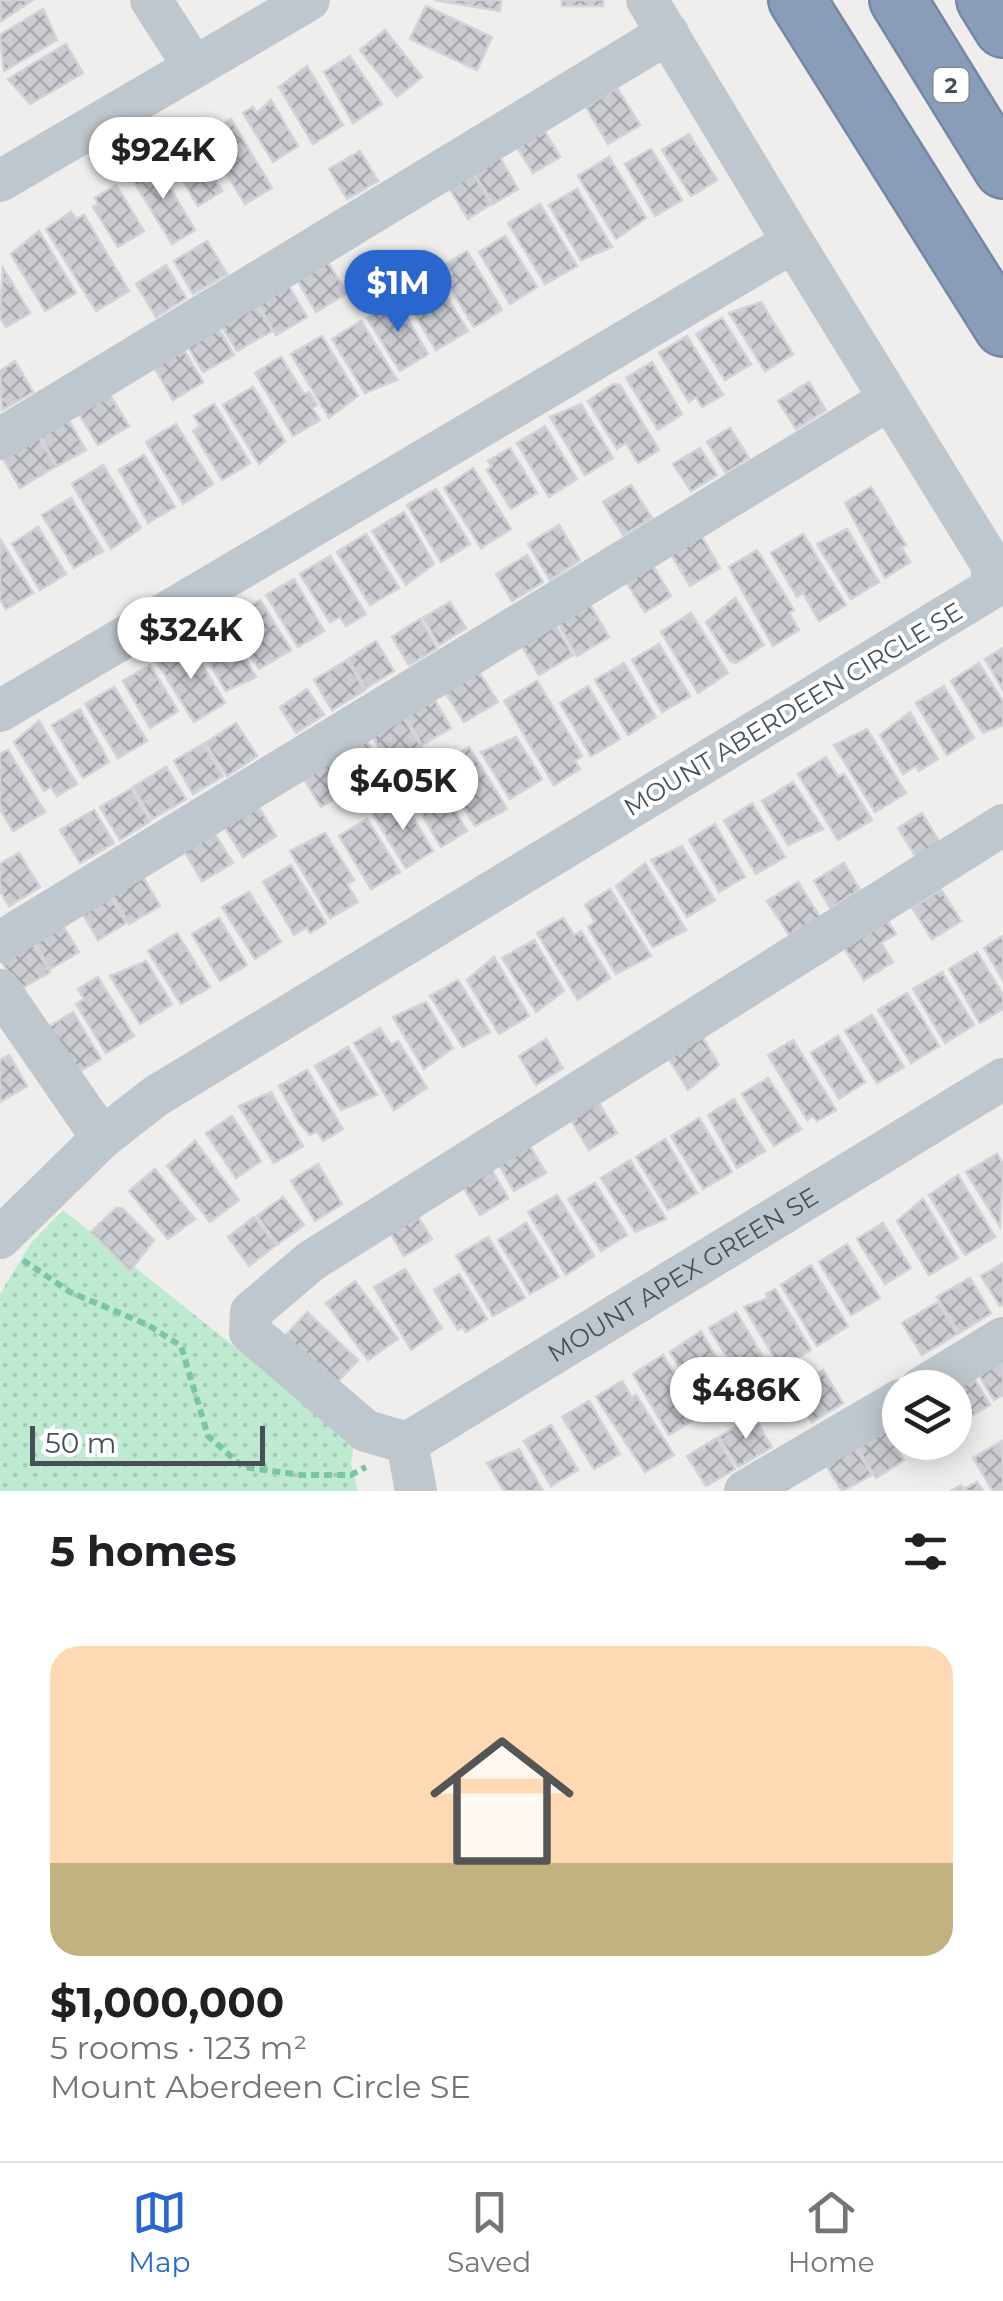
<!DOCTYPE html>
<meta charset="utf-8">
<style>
body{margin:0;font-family:Montserrat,sans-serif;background:#f6f6f6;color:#202124;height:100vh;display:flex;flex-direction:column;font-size:38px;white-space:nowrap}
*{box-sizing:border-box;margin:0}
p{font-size:32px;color:#757577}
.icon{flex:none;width:55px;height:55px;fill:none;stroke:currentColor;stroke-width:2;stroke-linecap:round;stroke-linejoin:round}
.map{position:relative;height:1491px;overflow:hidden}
.details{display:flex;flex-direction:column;background:#fff;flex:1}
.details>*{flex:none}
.controls{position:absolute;left:882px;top:1370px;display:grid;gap:20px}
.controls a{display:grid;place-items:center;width:90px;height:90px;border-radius:50%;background:#fff;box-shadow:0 5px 25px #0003;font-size:50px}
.scale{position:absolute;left:30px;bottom:25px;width:235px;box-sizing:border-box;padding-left:10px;border:5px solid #475059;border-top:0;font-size:28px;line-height:35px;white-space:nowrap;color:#475059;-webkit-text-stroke:8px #fff;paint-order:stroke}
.price{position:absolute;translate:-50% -85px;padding:0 22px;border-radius:35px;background:#fff;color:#222;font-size:32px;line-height:65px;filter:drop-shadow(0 2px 5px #0008)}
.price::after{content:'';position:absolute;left:50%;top:60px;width:30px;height:22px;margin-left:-15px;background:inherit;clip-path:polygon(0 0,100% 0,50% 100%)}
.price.current{background:#2967cf;color:#fff}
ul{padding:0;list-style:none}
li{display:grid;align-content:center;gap:20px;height:530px;padding:0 50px}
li+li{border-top:2px solid #e0e0e0}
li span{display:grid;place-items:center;height:310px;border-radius:30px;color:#555}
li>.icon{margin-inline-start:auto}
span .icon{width:180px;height:180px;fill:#fffc;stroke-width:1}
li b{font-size:42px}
h2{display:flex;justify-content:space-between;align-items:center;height:120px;padding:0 50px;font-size:42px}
.menu{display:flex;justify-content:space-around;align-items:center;height:140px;border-top:2px solid #e0e0e0;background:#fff;font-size:28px;color:#757577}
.menu a{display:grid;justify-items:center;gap:5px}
.menu .current{color:#2967cf}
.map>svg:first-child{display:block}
.park{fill:url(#park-dots)}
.building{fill:url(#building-cross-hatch);stroke:#d2d3d8;stroke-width:2.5}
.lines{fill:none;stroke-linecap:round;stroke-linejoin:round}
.highway-casing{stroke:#7488a4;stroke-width:60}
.path{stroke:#7ac5a4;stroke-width:6;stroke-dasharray:8 5;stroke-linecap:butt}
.minor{stroke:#bfc7ce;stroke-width:42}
.highway{stroke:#899db8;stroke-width:55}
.labels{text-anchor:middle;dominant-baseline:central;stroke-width:8;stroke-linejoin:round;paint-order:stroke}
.shield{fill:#fff;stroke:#7e848b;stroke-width:2.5}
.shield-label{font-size:22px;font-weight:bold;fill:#475059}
.street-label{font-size:25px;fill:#475059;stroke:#fff}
</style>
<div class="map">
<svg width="1003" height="1491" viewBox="0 0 1003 1491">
<defs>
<pattern id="park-dots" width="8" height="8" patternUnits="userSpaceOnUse" patternTransform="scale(2.5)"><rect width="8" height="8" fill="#bfead2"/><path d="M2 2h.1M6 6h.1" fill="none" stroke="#a6cab7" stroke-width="1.8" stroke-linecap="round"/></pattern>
<pattern id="building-cross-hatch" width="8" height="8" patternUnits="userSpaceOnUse" patternTransform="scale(2.5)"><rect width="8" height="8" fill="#caccd2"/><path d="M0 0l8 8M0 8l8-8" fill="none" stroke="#a6a8ad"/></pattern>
</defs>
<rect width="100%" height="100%" fill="#f0eded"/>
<path class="park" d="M63,1210L354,1442L351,1464L358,1491H0V1294L31,1243Z"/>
<path class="building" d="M0,0H33L1,21Z
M434,0H501L500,11Z
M562,0H603V6H562Z
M426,6L492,37L477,70L410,39Z
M43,9L57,40L4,71L0,35Z
M385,30L422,77L397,97L360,50Z
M66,44L83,73L30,104L8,79Z
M350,56L382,104L353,123L324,72Z
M307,66L343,125L313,144L279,87Z
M617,88L640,125L608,144L586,107Z
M271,100L298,146L273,162L243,113L253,107L257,113Z
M231,119L272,188L245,204L203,136Z
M544,130L560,157L533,173L516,146Z
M689,134L717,180L691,196L662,150Z
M195,146L222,191L198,206L172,163Z
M651,149L682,200L655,216L625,164Z
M360,151L378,181L347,199L329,169Z
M499,156L518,189L493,204L473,171Z
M609,157L646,218L616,239L578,176Z
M153,159L195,230L172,244L133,180L138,177L134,170Z
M473,173L491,204L468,219L449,188Z
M116,185L144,231L118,247L93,207L98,204L95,198Z
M577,189L612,247L581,260L549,205Z
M540,204L577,266L545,284L508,223Z
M71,212L77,219L84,215L129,291L96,311L46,229Z
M39,231L76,293L45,311L11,254Z
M505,236L537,287L510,304L479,252Z
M207,241L227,274L193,294L174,261Z
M467,251L502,310L474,327L444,278L452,274L446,264Z
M327,261L347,293L316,312L297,280Z
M166,265L186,298L156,317L136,284Z
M3,268L30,313L6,327L0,317Z
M430,270L468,331L436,350L399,288Z
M287,283L307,317L276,335L257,302Z
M397,300L428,354L400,371L367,318Z
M761,302L793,354L765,371L729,313Z
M255,303L272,331L237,351L220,324Z
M722,318L751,364L725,380L696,334Z
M361,321L397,380L365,393L332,339Z
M217,326L234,355L203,372L187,345Z
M322,336L358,396L329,418L291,354Z
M687,336L723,395L702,407L696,397L689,402L659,353Z
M184,350L203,382L173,400L154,367Z
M281,357L304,394L309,392L317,405L312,408L320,420L293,436L255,373Z
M15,361L33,392L2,410L0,371Z
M652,362L682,414L658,430L626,378Z
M809,382L826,410L796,429L778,401Z
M613,384L620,385L659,450L638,463L626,443L617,449L588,401Z
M253,387L285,441L259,464L223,405Z
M110,395L129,426L98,445L79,414Z
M214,404L250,463L222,480L193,431L200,426L194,416Z
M581,404L613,458L585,475L550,417Z
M68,419L86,450L57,466L40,435Z
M176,424L213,484L183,504L146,442Z
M545,426L577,479L549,497L517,443Z
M730,428L749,458L726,473L707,442Z
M38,436L56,466L20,488L2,457Z
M510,448L537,493L511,509L487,470L492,466L488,461Z
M700,448L717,475L691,491L673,464Z
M144,455L175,507L148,523L119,470Z
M103,465L141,528L111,549L72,484Z
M473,468L511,529L481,548L444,488Z
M631,485L652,518L623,535L603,502Z
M871,487L906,545L902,548L910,562L885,578L845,503Z
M436,489L470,544L441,562L407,505Z
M71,498L103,551L74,568L42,515Z
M404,512L434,564L406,585L372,531Z
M559,525L580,560L550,580L528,544Z
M38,527L66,574L40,590L12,544Z
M847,529L879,582L851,599L817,544Z
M366,534L399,588L370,605L337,552Z
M803,534L846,605L819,621L803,593L797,597L771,553Z
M701,535L720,568L690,586L670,553Z
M0,539L33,593L6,609L0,599Z
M757,550L794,610L789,613L799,630L773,646L729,567Z
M527,555L543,582L512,601L496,574Z
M330,556L366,614L346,626L340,617L330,622L300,574Z
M653,566L671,596L645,612L626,582Z
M294,579L324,631L298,647L266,595Z
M735,598L764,645L736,663L730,661L706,622Z
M260,600L291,650L259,669L229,619Z
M450,602L466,628L439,645L423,618Z
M589,603L609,637L577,656L558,623Z
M691,613L728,673L698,693L661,632Z
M420,619L437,648L409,665L392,637Z
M223,621L256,677L226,691L194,638Z
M555,625L573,655L539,675L521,645Z
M188,641L225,703L194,722L157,662Z
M376,641L394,671L366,688L348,659Z
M659,644L690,696L662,712L632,660Z
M1003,648V690L985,659Z
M347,660L365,690L332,710L314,680Z
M624,663L656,717L628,735L595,680Z
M979,663L1003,702V725L983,733L951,681Z
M150,665L178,711L150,728L123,681Z
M477,669L498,702L464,722L443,689Z
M537,681L582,756L575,761L580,769L554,785L504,701Z
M588,686L620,739L591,756L560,703Z
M944,686L974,738L947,755L916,703Z
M114,687L147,741L118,758L85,704Z
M307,689L324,715L296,733L280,707Z
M433,697L451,728L422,745L404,714Z
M80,709L109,762L83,778L52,725Z
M910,712L938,759L919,771L916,766L903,774L880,735Z
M402,715L422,748L390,767L371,734Z
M39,721L77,784L57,796L51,787L44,791L14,742Z
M236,723L257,756L227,776L205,743Z
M867,729L906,793L875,812L834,745Z
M364,737L385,770L354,789L334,756Z
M516,737L542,779L510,799L481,752Z
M203,744L223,776L193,794L174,761Z
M469,747L507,809L475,826L438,766Z
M8,750L45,812L13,831L0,809V754Z
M333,757L352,788L321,807L302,776Z
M826,757L838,777L844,774L872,820L838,840L798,774Z
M166,767L186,799L152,819L133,787Z
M793,782L823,829L788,845L762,801Z
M440,785L467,831L441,847L414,801Z
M131,789L150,821L120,840L100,807Z
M402,799L433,851L406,868L372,813Z
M256,802L276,836L243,857L222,823Z
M752,803L785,857L756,874L724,821Z
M94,810L114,843L80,863L60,830Z
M922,813L940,843L916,857L898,828Z
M367,819L400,872L371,889L339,836Z
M715,824L745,877L719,892L689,840Z
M212,829L233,863L202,881L182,847Z
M325,833L354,880L347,884L358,902L330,918L290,851Z
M682,846L715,900L687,917L651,860Z
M19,853L40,887L9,906L0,891V864Z
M645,863L686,930L653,947L616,886Z
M844,863L860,890L830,908L814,881Z
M291,865L326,923L310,933L307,927L294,935L263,882Z
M141,874L160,906L129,924L110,891Z
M798,882L820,917L789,935L767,901Z
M610,889L651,956L616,974L588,927L595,922L585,905Z
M941,890L961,921L932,939L912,908Z
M108,892L126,923L98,940L80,909Z
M249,892L281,942L255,959L222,907Z
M219,918L247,965L220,981L192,934Z
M563,918L574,935L581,931L610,978L578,1000L537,933Z
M60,921L79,952L50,969L32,938Z
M888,921L896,934L881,943L893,962L864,980L844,948Z
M177,933L210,987L181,1004L148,951Z
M1003,936V980L984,948Z
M30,940L50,972L19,990L0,959Z
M534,940L564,991L536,1012L502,958Z
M977,952L1003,995V1009L980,1023L949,969Z
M494,957L529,1016L499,1034L467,980Z
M146,961L172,1004L140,1024L110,976Z
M942,972L974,1025L945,1043L913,989Z
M98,977L134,1036L106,1053L76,1004L84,999L78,989Z
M458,980L490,1032L463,1047L430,996Z
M907,993L939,1046L911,1063L878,1010Z
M426,1002L453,1048L424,1069L393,1017Z
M73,1012L101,1059L75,1074L47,1028Z
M872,1015L904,1067L877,1083L845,1031Z
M380,1028L391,1045L398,1041L427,1088L394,1110L354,1043Z
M701,1035L719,1065L688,1090L667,1056Z
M838,1036L865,1082L839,1099L811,1053Z
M546,1039L563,1068L536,1085L519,1056Z
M793,1040L836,1110L817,1121L813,1116L807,1120L768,1055Z
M348,1047L377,1095L341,1110L315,1066Z
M9,1055L27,1086L0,1102V1060Z
M307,1070L343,1129L323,1141L317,1131L310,1135L299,1123L279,1086Z
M768,1078L801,1129L774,1146L742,1094Z
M271,1092L303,1146L274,1163L239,1106Z
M734,1099L765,1151L737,1168L708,1115Z
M597,1100L617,1133L589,1150L569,1117Z
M232,1116L261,1161L236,1178L206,1133Z
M699,1118L732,1172L703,1189L671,1136Z
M665,1139L697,1193L668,1210L636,1157Z
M526,1140L546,1173L514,1191L495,1158Z
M195,1141L239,1200L210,1222L167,1166Z
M997,1154L1003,1164L1000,1227L966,1172Z
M630,1160L666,1219L635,1232L601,1178Z
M318,1164L342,1204L315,1221L291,1181Z
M489,1165L508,1198L480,1215L460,1182Z
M155,1169L195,1219L168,1239L129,1191Z
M958,1175L995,1237L965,1255L929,1195Z
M595,1183L627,1235L601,1251L568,1199Z
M557,1195L594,1256L566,1275L528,1212Z
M283,1197L304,1225L278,1244L257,1216Z
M923,1199L958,1258L929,1275L897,1221Z
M116,1208H122L154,1240L130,1271L91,1232Z
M413,1209L432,1239L404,1256L386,1226Z
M254,1217L276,1245L249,1266L228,1237Z
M526,1223L559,1277L530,1294L498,1240Z
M883,1223L911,1268L885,1284L857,1239Z
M488,1237L525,1298L493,1316L456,1256Z
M847,1244L880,1298L851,1315L819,1262Z
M1003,1263V1304L1000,1306L981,1276Z
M811,1265L848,1326L817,1346L781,1285Z
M405,1269L442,1328L411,1350L374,1287Z
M459,1274L487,1319L466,1332L462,1326L458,1330L434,1290Z
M970,1278L991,1313L959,1333L937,1297Z
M355,1281L398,1339L368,1360L326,1303Z
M775,1289L811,1350L780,1367L744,1307L768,1298L766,1294Z
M938,1302L957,1334L922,1355L902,1323Z
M307,1312L358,1360L334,1386L283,1338Z
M736,1312L768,1365L741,1380L709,1328Z
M701,1331L732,1385L704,1406L670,1352Z
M1003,1352V1395L994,1400L975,1369Z
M663,1355L700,1416L669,1435L633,1374Z
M823,1370L843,1403L812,1422L792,1389Z
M970,1371L990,1405L955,1426V1388Z
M622,1381L632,1398L636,1395L674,1455L645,1472L596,1397Z
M589,1401L620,1454L594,1469L562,1417Z
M753,1416L772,1447L738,1467L719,1437Z
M551,1425L578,1470L551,1486L524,1441Z
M883,1425L904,1460L876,1478L854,1443Z
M717,1438L735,1469L706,1486L687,1456Z
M1002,1441L1003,1491H993L973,1458Z
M853,1444L872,1475L842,1491L824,1462Z
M519,1449L543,1491H504L487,1463Z
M977,1482L983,1491H951L961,1485L964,1489Z"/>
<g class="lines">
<defs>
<path id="highway" d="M797,0L1003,328
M898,0L1003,170
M985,0L1003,29"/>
</defs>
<use href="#highway" class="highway-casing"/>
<path class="path" d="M23,1260L70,1292L148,1325L181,1346L208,1436L243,1467L301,1475H351L366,1467"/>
<g class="minor">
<path d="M151,0L194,67"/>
<path d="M647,0L793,242"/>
<path d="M0,181L309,0"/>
<path d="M0,439L668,33"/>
<path d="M0,711L793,242L992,565V588L156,1096L102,1138L0,1238"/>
<path d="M0,942L888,400"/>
<path d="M0,990L102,1138"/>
<path d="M921,1388L1003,1338"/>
<path d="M407,1443L366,1431L250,1332L251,1312L311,1261L1003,825"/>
<path id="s1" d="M416,1491L407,1443L1003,1079"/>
<path d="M745,1491L900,1400"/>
</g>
<use href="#highway" class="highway"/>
</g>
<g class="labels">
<rect class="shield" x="933.5" y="68" width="35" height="34" rx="8"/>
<g class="shield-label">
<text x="951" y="85">2</text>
</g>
<g class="street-label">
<text transform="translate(793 709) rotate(-31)">MOUNT ABERDEEN CIRCLE SE</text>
<text stroke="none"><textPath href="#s1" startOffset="372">MOUNT APEX GREEN SE</textPath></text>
</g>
</g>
</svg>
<div class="controls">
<a><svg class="icon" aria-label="layers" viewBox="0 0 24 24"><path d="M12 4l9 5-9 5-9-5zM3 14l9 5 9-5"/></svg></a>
</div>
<div class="scale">50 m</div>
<b class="price" style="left:163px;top:202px">$924K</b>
<b class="price current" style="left:398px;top:335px">$1M</b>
<b class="price" style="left:191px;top:682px">$324K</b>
<b class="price" style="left:403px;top:833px">$405K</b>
<b class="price" style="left:746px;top:1442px">$486K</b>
</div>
<section class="details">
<h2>5 homes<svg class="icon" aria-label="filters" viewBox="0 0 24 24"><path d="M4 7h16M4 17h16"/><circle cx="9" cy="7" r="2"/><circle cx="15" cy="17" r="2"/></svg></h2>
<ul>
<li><span style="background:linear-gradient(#ffd9b3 70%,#c2b280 0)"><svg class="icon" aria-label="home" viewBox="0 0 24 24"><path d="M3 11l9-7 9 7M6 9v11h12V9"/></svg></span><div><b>$1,000,000</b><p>5 rooms · 123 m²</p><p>Mount Aberdeen Circle SE</p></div></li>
</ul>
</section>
<nav class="menu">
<a class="current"><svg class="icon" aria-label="map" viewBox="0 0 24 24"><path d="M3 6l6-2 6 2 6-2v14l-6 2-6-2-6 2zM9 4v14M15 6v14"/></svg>Map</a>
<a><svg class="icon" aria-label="saved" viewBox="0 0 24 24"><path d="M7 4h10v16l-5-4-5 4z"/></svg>Saved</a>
<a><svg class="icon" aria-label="home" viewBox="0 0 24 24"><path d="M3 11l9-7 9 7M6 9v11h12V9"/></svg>Home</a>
</nav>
